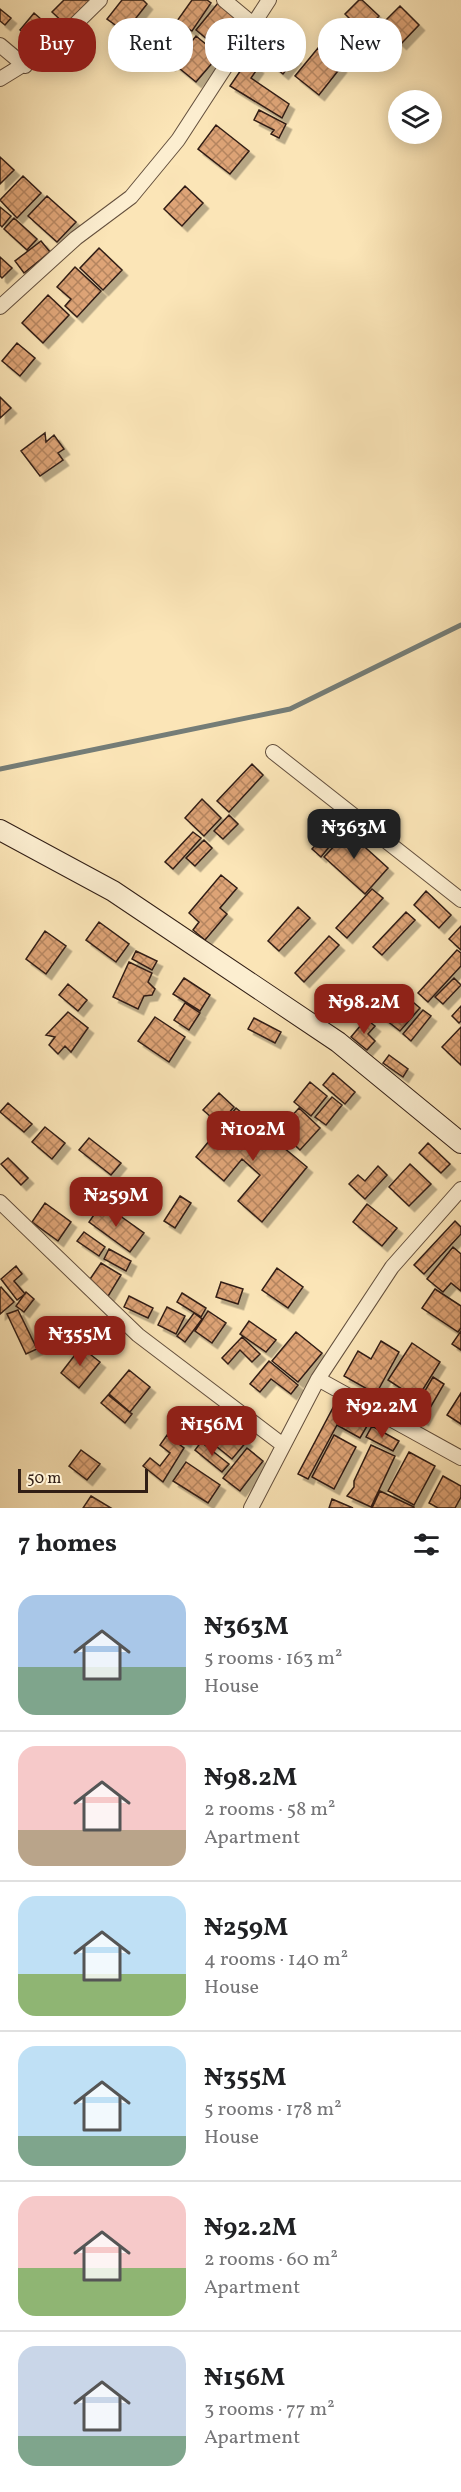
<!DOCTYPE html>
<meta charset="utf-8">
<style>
body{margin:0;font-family:Vollkorn,serif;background:#f2f2f2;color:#202124;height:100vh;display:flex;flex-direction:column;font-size:22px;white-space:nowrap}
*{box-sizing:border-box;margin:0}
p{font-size:20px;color:#757577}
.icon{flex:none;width:33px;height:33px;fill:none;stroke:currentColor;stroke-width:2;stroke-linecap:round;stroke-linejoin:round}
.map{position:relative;height:1508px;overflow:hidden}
.drawer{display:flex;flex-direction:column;background:#fff;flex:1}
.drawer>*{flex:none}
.hud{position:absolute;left:18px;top:18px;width:426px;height:54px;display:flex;gap:12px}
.tools{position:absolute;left:388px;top:90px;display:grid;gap:12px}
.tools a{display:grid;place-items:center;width:54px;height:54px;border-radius:50%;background:#fff;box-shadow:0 3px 15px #0003;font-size:30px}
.scale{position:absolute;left:18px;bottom:15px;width:130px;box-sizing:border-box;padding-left:6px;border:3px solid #311e15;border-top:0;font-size:16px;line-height:21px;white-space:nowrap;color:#311e15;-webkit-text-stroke:4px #fceed0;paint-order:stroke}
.price{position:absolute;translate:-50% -51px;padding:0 14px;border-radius:12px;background:#8f2418;color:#fff;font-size:20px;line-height:39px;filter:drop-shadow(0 2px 3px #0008)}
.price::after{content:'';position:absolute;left:50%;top:36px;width:18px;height:14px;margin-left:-9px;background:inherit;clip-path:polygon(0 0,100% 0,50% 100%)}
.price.on{background:#222;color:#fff}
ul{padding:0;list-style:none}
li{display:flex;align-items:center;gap:18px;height:150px;padding:0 18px}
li+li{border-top:2px solid #e0e0e0}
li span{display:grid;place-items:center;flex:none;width:168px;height:120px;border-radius:18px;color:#555}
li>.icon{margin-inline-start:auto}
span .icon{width:72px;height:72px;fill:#fffc;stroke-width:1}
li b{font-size:26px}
h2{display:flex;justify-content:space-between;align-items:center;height:72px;padding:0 18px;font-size:26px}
.chip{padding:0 21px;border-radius:24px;background:#fff;box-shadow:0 3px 15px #0003;font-size:21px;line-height:54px}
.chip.on{background:#8f2418;color:#fff}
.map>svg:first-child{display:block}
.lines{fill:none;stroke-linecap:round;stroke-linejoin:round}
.stream{stroke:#757d77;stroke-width:5}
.building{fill:url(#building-cross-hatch);stroke:#311e15;stroke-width:1.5;filter:url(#shadow)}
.street-casing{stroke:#64503e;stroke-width:16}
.secondary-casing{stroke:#311e15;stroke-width:22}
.street{stroke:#fceed0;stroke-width:14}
.secondary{stroke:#fceed0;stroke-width:20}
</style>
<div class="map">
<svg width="461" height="1508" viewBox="0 0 461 1508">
<defs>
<pattern id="building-cross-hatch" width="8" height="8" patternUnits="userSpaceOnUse" patternTransform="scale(1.5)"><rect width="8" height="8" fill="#dea477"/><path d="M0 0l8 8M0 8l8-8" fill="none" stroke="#b58560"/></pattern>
<filter id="shadow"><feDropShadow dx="5.5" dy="5.5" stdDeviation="0" flood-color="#0004"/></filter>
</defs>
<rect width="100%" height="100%" fill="#fbe5b7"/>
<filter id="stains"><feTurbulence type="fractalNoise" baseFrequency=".00333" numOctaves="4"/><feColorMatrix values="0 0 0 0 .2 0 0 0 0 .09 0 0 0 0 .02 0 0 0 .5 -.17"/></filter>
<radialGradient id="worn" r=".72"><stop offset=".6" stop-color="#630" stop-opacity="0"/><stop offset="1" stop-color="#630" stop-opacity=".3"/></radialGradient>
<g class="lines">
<path class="stream" d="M0,769L290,709L461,625"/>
</g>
<path class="building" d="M64,0H90L66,25L52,12Z
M122,0H143L147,4L125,32L107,19Z
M192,0H207L211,3L192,31L177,21Z
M359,0H362L379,16L364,33L345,14Z
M218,3L241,22L219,49L196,30Z
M400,6L419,25L401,44L381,25Z
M0,9L11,18L5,25L0,21Z
M34,13L50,27L36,43L20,30Z
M196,36L219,55L196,82L174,64Z
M159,41L178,54L170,65L151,54Z
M276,42L296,58L283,74L264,58Z
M318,48L341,67L319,95L295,76Z
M247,61L258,68L251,78L289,104L282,118L230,86Z
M259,110L286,124L279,138L271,134L274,130L254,120Z
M216,125L249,151L230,174L198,149Z
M0,157L14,170L0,184Z
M23,176L41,193L17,218L0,200Z
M185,186L203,203L182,226L164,209Z
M47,196L76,222L57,242L28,216Z
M0,207L11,216L2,227L0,225Z
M14,218L37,239L27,250L4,229Z
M41,241L50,252L24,273L15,261Z
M99,248L122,270L103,290L80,268Z
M0,257L12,268L2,278L0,276Z
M75,267L101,291L77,317L65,306L71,299L57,287Z
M48,295L69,315L43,343L22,323Z
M17,343L35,358L20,376L2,361Z
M0,397L11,408L0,418Z
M45,433L46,442L54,435L64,449L58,453L63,460L40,476L21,451Z
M252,764L263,775L229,812L217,801Z
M202,799L221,818L204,836L185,818Z
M229,815L238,824L223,839L214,831Z
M337,822L388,868L365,894L324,857L338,842L327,833Z
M193,832L201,838L173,869L165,862Z
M326,834L334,841L321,857L312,849Z
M204,840L212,848L195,866L186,858Z
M221,875L237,888L220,908L227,914L205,940L193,930L199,922L189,913Z
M372,889L383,898L347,938L336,928Z
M426,891L451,915L439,928L414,905Z
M298,907L310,918L279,951L268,941Z
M406,912L415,920L382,955L373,947Z
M99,922L129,944L116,962L86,940Z
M461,926V950L449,939Z
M45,931L66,946L46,974L26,959Z
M329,936L339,945L304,982L295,973Z
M457,950L461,953V966L428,1002L418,993Z
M136,951L157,961L152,970L132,959Z
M129,962L152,973L148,982L155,989L152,995L144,996L138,1009L113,997Z
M184,978L210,995L200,1011L173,994Z
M454,978L461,985L443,1004L435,997Z
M68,984L87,1000L78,1011L59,995Z
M394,986L420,1008L400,1031L373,1010Z
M185,1003L200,1013L189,1030L174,1020Z
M461,1006V1021L459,1023L452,1016Z
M423,1010L431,1016L411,1041L403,1034Z
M68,1012L88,1028L71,1052L65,1046L58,1054L49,1045L55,1037L46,1035Z
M155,1017L185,1037L169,1062L138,1041Z
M254,1018L281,1032L275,1043L248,1029Z
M366,1019L375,1026L368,1034L375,1041L367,1050L351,1037Z
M461,1027V1065L442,1047Z
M389,1055L408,1069L403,1077L383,1063Z
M333,1073L355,1092L345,1104L323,1085Z
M310,1082L327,1096L311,1116L294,1102Z
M219,1093L234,1107L219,1124L203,1110Z
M332,1097L342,1105L326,1125L315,1117Z
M8,1103L32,1124L24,1132L0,1112Z
M236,1108L307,1167L262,1222L238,1201L260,1175L242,1159L224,1181L196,1157Z
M299,1108L320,1128L300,1150L279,1130Z
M45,1127L65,1143L52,1159L32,1142Z
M89,1138L121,1163L111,1175L79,1150Z
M428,1143L450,1164L441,1173L419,1153Z
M8,1158L28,1178L21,1185L1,1164Z
M410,1164L431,1184L409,1206L389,1187Z
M378,1166L387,1175L365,1199L349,1184L358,1175L365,1181Z
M180,1196L191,1203L175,1228L164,1221Z
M45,1203L71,1222L58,1241L32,1222Z
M102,1203L144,1233L130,1252L89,1222Z
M367,1204L397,1228L382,1246L353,1222Z
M455,1221L461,1227V1234L424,1274L414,1265Z
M84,1232L105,1247L99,1256L77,1241Z
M453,1247L461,1254V1291L451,1283L443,1292L427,1279Z
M109,1249L131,1261L126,1271L104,1259Z
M101,1263L121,1275L107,1298L86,1285Z
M16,1266L22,1274L14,1281L25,1294L17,1300L1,1279Z
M277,1268L303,1287L288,1308L262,1290Z
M221,1282L243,1289L238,1304L216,1297Z
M1,1287L14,1302L0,1314V1288Z
M435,1289L461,1306V1328L458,1332L422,1308Z
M26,1292L34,1299L24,1312L16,1306Z
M182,1293L206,1308L201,1317L177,1302Z
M129,1296L153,1308L148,1318L124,1307Z
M167,1307L185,1316L176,1334L158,1325Z
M18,1310L37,1349L26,1354L7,1314Z
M208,1311L226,1323L212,1343L195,1331Z
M194,1313L202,1319L185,1342L177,1336Z
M249,1321L276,1340L266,1352L240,1334Z
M461,1331V1350L452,1344Z
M296,1332L322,1353L298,1382L272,1361Z
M242,1337L260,1354L252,1362L240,1350L228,1364L222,1358Z
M381,1341L399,1352L376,1394L344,1376L358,1351L371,1359Z
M412,1343L440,1362L417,1399L388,1380Z
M81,1347L100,1362L79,1388L61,1373Z
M269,1361L298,1385L291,1394L271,1379L260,1392L250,1384Z
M129,1370L150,1387L130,1412L109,1394Z
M433,1377L444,1384L423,1420L412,1413Z
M461,1393V1424L447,1415Z
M108,1395L132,1414L125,1423L101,1403Z
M336,1402L370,1421L360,1438L337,1425L308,1479L298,1474Z
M180,1412L197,1423L185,1442L168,1430Z
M216,1416L247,1441L232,1459L201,1434Z
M372,1426L399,1441L393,1451L366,1437Z
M167,1435L184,1448L163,1482L143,1466L150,1458L160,1466L170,1453L160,1445Z
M334,1435L356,1447L334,1489L312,1477Z
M201,1442L229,1464L222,1472L195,1450Z
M371,1445L395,1456L371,1507L347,1496L354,1487V1481Z
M247,1448L263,1461L240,1491L223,1478Z
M81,1450L100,1464L87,1480L69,1466Z
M409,1452L435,1466L414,1505L388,1491Z
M186,1462L220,1485L208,1503L173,1481Z
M443,1476L461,1486V1497L455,1508H438L429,1503Z
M380,1491L414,1507V1508H372Z
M91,1496L111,1508H83Z
M332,1499L353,1508H329Z"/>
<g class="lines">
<defs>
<path id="street" d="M224,0L254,25
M0,45L25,66
M0,79L52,47L100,0
M0,307L76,238L131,197L178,140L269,0
M273,752L461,900
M0,1202L138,1335L283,1445
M318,1379L461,1458
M251,1508L318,1379L392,1267L461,1189"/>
<path id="secondary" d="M0,830L113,891L338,1042L461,1143"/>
</defs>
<use href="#street" class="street-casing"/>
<use href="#secondary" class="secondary-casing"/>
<use href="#street" class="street"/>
<use href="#secondary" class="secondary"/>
</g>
<rect width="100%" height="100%" filter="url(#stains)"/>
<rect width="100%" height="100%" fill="url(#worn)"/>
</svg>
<div class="tools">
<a><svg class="icon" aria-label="layers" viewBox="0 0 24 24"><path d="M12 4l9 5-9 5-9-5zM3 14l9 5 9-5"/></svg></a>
</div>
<div class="scale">50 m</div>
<b class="price on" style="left:354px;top:860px">₦363M</b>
<b class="price" style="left:364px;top:1035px">₦98.2M</b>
<b class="price" style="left:253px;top:1162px">₦102M</b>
<b class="price" style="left:116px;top:1228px">₦259M</b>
<b class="price" style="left:80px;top:1367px">₦355M</b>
<b class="price" style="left:382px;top:1439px">₦92.2M</b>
<b class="price" style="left:212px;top:1457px">₦156M</b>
<div class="hud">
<a class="chip on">Buy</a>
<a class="chip">Rent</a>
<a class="chip">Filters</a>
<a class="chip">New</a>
</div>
</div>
<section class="drawer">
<h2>7 homes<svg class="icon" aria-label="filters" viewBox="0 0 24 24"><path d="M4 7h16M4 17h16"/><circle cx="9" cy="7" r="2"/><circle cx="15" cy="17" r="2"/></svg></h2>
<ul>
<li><span style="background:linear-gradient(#a9c7e8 60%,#7fa58c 0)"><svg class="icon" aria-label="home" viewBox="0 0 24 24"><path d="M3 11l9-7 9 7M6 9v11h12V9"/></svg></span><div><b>₦363M</b><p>5 rooms · 163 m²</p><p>House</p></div></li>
<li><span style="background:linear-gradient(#f6c9c9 70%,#b9a48a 0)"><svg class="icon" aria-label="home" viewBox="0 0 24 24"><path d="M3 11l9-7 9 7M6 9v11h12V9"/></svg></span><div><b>₦98.2M</b><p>2 rooms · 58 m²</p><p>Apartment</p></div></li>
<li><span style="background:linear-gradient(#bfe0f5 65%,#8fb573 0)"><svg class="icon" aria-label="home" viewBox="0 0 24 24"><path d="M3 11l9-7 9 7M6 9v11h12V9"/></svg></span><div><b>₦259M</b><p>4 rooms · 140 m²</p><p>House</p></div></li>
<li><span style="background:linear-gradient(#bfe0f5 75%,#7fa58c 0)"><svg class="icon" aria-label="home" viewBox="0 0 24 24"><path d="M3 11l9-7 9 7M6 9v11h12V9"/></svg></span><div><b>₦355M</b><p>5 rooms · 178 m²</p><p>House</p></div></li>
<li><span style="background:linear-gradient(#f6c9c9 60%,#8fb573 0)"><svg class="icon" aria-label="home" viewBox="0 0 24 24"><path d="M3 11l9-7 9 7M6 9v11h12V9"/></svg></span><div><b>₦92.2M</b><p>2 rooms · 60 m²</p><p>Apartment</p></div></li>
<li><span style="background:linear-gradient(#c9d6e8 75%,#7fa58c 0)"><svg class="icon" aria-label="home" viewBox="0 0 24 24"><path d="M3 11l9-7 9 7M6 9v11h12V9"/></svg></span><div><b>₦156M</b><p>3 rooms · 77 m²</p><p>Apartment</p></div></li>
</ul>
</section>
